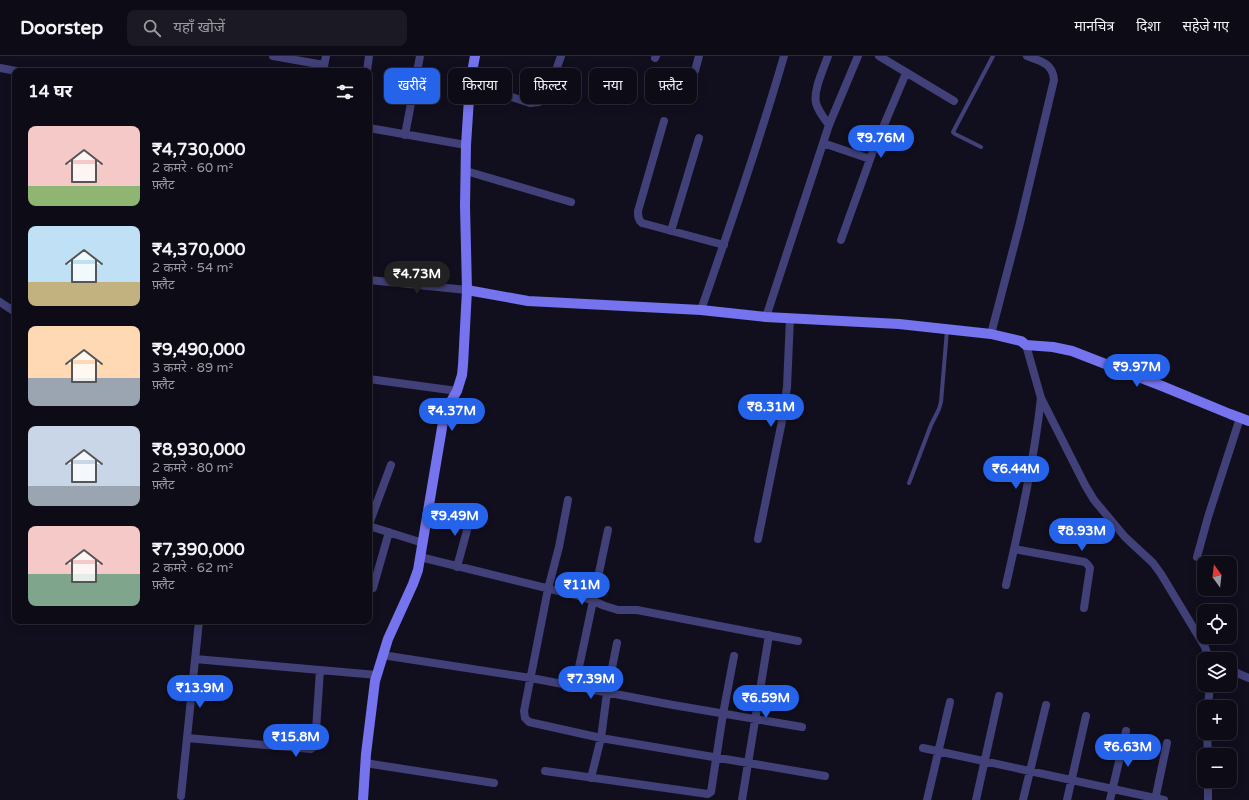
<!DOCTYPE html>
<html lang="hi">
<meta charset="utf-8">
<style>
body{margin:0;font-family:"Varela Round","Noto Sans Devanagari",sans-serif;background:#1b1923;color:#f1f3f6;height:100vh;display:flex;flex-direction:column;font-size:15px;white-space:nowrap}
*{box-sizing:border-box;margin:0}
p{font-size:13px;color:#9a9ba1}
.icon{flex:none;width:22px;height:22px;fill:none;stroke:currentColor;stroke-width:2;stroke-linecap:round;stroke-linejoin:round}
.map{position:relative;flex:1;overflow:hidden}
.sheet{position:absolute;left:12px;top:12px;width:360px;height:556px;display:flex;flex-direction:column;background:#0d0b16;border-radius:8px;box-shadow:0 2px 10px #0003,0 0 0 1px #2d2b35}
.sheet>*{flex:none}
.hud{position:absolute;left:384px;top:12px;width:380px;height:36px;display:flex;gap:8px}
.needle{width:26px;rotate:345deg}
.fabs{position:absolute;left:1197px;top:500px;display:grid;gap:8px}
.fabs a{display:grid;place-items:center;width:40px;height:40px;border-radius:8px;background:#0d0b16;box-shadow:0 2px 10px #0003,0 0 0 1px #2d2b35;font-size:20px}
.price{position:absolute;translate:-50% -34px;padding:0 9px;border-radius:14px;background:#2563eb;color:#fff;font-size:13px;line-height:26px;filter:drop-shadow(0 1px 2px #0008)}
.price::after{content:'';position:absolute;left:50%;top:24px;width:12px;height:9px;margin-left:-6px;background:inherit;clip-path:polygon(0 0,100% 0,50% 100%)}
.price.selected{background:#222;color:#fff}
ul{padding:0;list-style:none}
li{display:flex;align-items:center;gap:12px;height:100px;padding:0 16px}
li span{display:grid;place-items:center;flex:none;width:112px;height:80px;border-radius:8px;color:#555}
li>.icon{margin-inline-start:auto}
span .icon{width:48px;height:48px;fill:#fffc;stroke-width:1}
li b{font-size:17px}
h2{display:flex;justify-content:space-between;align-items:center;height:48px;padding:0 16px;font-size:17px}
.chip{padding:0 14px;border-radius:8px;background:#0d0b16;box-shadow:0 2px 10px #0003,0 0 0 1px #2d2b35;font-size:14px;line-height:36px}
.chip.selected{background:#2563eb;color:#fff}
header{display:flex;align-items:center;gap:24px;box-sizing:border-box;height:56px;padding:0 20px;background:#0d0b16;border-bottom:1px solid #2d2b35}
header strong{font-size:19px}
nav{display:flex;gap:22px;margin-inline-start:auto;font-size:14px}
.search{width:280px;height:36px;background:#1b1923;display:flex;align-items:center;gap:10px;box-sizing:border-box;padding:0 14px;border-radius:8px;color:#9a9ba1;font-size:15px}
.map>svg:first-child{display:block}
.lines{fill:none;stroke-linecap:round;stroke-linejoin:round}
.lane{stroke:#414078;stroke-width:4}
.street{stroke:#414078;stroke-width:8}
.secondary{stroke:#7574ee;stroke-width:10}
</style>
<header>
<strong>Doorstep</strong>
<div class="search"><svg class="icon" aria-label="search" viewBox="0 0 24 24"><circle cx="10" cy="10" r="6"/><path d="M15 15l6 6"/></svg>यहाँ खोजें</div>
<nav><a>मानचित्र</a><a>दिशा</a><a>सहेजे गए</a></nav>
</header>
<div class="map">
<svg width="1249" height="744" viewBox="0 0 1249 744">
<rect width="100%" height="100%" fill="#110f1e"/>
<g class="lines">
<path class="lane" d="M981,91L955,78L953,76L993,0
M909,427L931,369L939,353L941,346L947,274"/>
<path class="street" d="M273,0L324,9
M828,0C824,12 813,34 816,47C818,55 824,62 829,69
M879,0L954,45
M655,2L656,0
M0,12L16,15
M323,15L326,0
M367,15L369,0
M695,15L699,0
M470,27L530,47L539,46L547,40L561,0
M664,65L638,155C638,160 638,164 642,167L724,189
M369,72L466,89
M405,79L420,0
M823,87L870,103
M466,115L571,146
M671,175L699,82
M841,184L873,95L906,17
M369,224L467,234
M0,246L15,256
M701,254C730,170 759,86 784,0
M766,261L829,69L858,0
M991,278L1020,167L1054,24C1053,7 1040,5 1027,0
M1026,289L1041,342L1085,429L1094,444L1125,481L1153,507L1161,518L1205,591L1209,603
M369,323L457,335
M568,444L559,491L548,533L524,655L525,662L529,666L601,682L825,720
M369,468L391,409
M369,470L423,487
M758,483L782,365L787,331L790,262
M1014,493L1085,506L1088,509L1090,512L1084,552
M420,501L583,541L605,550L618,554H637L798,585
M1197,501L1208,461L1240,362
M457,511L472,456
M1006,529C1020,467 1034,405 1041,342
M373,532L389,476
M382,599L531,622L673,649L802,671
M195,603L377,619
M1230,614L1249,622
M575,630L608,474
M1208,651L1210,629
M1207,677L1208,699
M187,682L311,693L314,691L315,689L320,614
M923,692L1164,744
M365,707L494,727
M545,715L708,738L711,736L723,658L734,600
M591,722L601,682L607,637L617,587
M1208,725V744
M181,740L199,565
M742,744L769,579
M927,744L950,646
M976,744L999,640
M1023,744L1046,649
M1067,744L1086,660
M1110,744L1126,675
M1155,744L1167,687"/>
<path class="secondary" d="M467,234L528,245L701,254L766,261L899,268L991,278L1021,285L1026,289L1053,291L1072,295L1162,330L1230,358L1249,365
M363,744L366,698L375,625L388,583L413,528L418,514L444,360L447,352L457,335L462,319L463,309L467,234L465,150L466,89L470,27L475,0"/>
</g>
</svg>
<div class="fabs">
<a><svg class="needle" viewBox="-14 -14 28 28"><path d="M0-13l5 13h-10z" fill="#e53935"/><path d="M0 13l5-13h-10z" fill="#9a9ba1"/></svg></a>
<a><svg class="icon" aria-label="locate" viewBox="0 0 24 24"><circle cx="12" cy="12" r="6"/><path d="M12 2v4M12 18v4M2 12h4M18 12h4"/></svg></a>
<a><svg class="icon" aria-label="layers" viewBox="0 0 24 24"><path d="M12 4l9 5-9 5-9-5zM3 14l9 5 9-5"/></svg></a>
<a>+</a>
<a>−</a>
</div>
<b class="price" style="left:881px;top:103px">₹9.76M</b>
<b class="price selected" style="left:417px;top:239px">₹4.73M</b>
<b class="price" style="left:1137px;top:332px">₹9.97M</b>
<b class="price" style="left:771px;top:372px">₹8.31M</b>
<b class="price" style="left:452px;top:376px">₹4.37M</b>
<b class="price" style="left:1016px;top:434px">₹6.44M</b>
<b class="price" style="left:455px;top:481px">₹9.49M</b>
<b class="price" style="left:1082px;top:496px">₹8.93M</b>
<b class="price" style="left:582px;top:550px">₹11M</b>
<b class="price" style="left:591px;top:644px">₹7.39M</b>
<b class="price" style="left:200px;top:653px">₹13.9M</b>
<b class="price" style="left:766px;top:663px">₹6.59M</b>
<b class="price" style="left:296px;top:702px">₹15.8M</b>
<b class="price" style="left:1128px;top:712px">₹6.63M</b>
<div class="hud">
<a class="chip selected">खरीदें</a>
<a class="chip">किराया</a>
<a class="chip">फ़िल्टर</a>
<a class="chip">नया</a>
<a class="chip">फ़्लैट</a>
</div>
<section class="sheet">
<h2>14 घर<svg class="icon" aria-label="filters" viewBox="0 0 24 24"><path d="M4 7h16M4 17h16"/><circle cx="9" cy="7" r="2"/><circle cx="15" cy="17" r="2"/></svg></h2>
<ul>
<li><span style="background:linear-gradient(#f6c9c9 75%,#8fb573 0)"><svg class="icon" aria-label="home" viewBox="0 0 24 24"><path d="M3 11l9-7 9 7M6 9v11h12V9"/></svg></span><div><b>₹4,730,000</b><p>2 कमरे · 60 m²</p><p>फ़्लैट</p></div></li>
<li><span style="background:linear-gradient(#bfe0f5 70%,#c2b280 0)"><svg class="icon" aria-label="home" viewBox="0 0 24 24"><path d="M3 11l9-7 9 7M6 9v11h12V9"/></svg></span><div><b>₹4,370,000</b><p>2 कमरे · 54 m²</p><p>फ़्लैट</p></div></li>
<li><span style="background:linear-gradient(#ffd9b3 65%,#9aa5b1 0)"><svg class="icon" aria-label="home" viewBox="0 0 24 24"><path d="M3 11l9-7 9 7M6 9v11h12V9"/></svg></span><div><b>₹9,490,000</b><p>3 कमरे · 89 m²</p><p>फ़्लैट</p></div></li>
<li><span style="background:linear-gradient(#c9d6e8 75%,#9aa5b1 0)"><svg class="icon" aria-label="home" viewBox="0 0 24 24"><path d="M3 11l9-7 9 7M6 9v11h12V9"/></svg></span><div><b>₹8,930,000</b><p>2 कमरे · 80 m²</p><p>फ़्लैट</p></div></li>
<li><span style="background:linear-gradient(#f6c9c9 60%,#7fa58c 0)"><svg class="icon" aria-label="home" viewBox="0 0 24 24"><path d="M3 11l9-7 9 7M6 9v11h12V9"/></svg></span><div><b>₹7,390,000</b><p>2 कमरे · 62 m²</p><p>फ़्लैट</p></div></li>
</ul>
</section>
</div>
